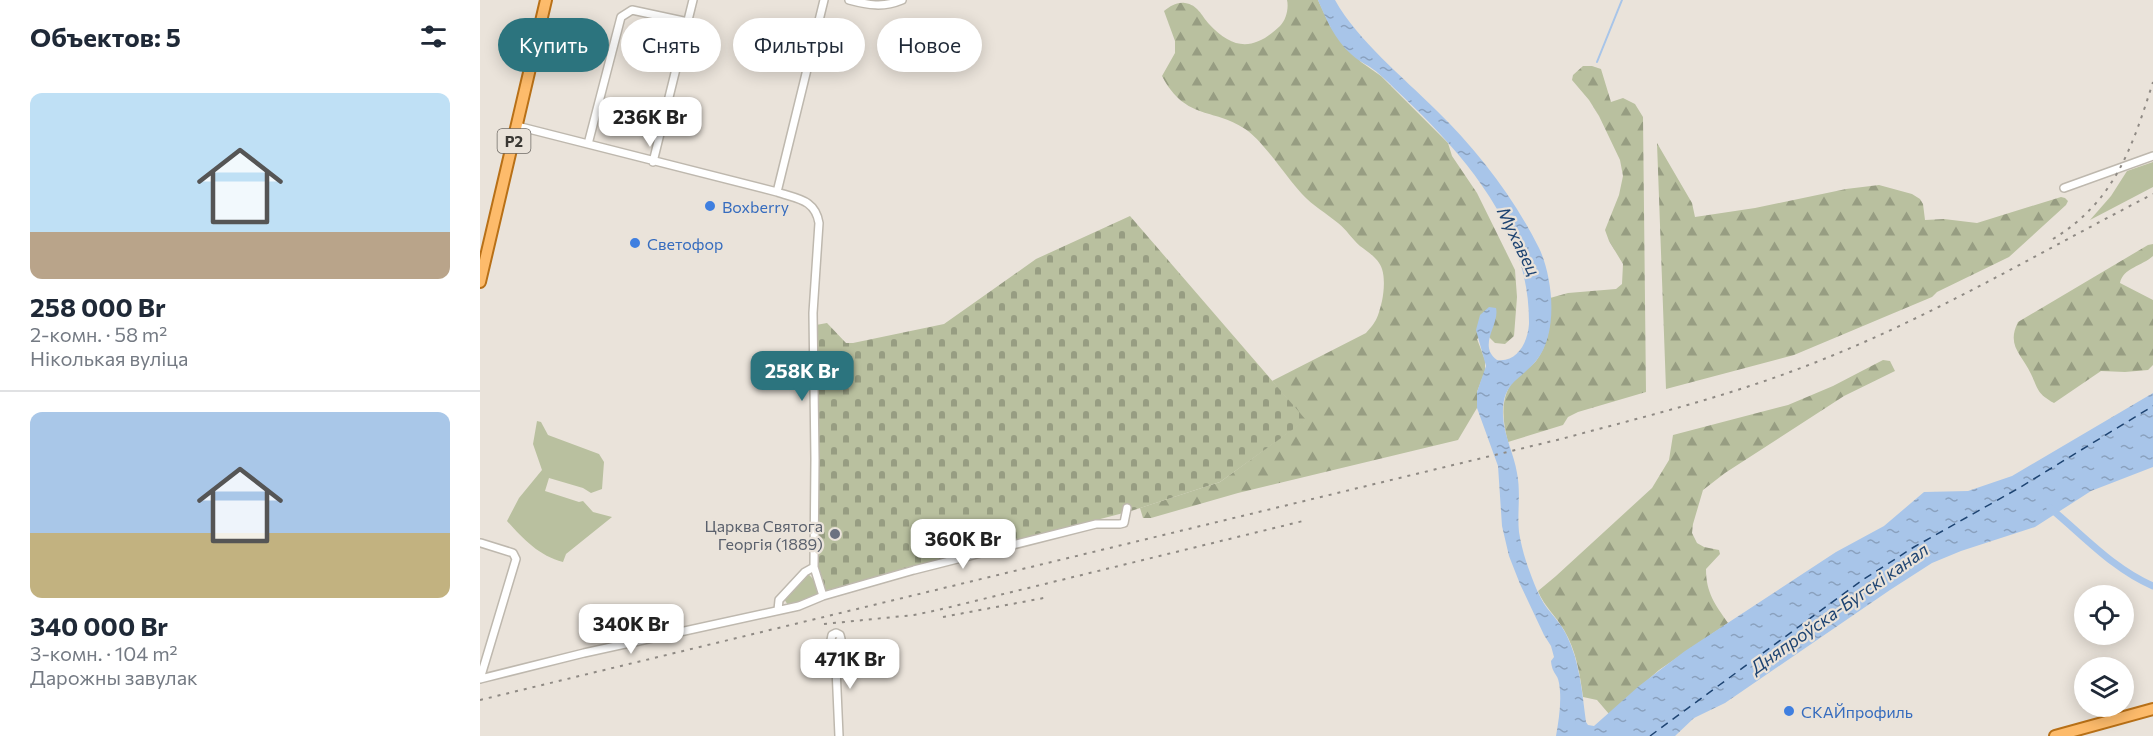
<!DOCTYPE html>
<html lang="ru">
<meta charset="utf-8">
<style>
body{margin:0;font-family:Commissioner,sans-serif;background:#f6f6f7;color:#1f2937;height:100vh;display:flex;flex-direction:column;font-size:22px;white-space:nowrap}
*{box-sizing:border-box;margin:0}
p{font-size:20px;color:#747a83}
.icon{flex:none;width:33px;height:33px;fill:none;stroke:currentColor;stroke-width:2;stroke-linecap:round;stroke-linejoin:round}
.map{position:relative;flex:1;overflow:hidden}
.drawer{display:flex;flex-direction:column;background:#fff;width:480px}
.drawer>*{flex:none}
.top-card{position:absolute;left:18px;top:18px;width:570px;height:54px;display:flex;gap:12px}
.buttons{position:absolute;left:1594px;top:585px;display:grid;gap:12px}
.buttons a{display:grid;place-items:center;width:60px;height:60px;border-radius:50%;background:#fff;box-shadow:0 3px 15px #0003;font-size:30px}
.price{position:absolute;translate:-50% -51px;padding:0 14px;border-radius:12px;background:#fff;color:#222;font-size:20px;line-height:39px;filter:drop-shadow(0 2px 3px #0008)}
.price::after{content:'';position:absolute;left:50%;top:36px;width:18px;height:14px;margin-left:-9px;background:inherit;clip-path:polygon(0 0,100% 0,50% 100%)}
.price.current{background:#2c747e;color:#fff}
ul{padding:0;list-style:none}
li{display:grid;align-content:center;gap:12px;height:318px;padding:0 30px}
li+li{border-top:2px solid #e0e1e3}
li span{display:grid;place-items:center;height:186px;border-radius:12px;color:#555}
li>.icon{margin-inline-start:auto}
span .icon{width:108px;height:108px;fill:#fffc;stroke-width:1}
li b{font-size:26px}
h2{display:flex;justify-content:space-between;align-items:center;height:72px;padding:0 30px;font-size:26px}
.chip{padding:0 21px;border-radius:27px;background:#fff;box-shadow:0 3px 15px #0003;font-size:21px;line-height:54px}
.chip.current{background:#2c747e;color:#fff}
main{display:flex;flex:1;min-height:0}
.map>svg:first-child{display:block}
.grass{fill:#b9c09f}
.forest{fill:url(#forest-firs)}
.cemetery{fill:url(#cemetery-stones)}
.water{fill:url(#water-ripples)}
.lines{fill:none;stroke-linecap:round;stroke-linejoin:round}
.stream{stroke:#a8c5e9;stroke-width:2}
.canal{stroke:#a8c5e9;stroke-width:7}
.ferry{stroke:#1e4472;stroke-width:1.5;stroke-dasharray:8 6;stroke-linecap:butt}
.street-casing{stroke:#beb8ae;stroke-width:10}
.primary-casing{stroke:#b87017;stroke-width:14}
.street{stroke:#fff;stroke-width:7}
.primary{stroke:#fdbb6b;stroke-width:10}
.rail{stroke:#8f8a84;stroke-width:2;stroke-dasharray:3 6;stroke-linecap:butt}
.shop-dot{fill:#3f7fe0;stroke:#eae3da;stroke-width:2}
.worship-dot{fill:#6b7280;stroke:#eae3da;stroke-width:2}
.labels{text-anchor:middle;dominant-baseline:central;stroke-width:4.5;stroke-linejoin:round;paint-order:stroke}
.shield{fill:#eae3da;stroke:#6f6b66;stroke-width:1.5}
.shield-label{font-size:15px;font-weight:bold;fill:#3a3834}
.shop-label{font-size:16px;fill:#366cbe;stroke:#eae3da;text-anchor:start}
.worship-label{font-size:16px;fill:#5b616d;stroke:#eae3da;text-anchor:end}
.water-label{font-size:18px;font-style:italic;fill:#1e4472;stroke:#eae3da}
</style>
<main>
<section class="drawer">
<h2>Объектов: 5<svg class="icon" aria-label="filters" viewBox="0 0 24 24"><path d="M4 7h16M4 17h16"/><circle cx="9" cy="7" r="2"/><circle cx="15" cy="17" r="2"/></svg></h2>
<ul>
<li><span style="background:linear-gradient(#bfe0f5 75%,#b9a48a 0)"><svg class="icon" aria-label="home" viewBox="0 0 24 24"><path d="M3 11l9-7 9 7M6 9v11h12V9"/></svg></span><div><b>258 000 Br</b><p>2-комн. · 58 m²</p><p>Ніколькая вуліца</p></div></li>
<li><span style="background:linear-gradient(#a9c7e8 65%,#c2b280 0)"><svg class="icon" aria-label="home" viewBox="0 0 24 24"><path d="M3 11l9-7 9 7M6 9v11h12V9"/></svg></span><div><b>340 000 Br</b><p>3-комн. · 104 m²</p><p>Дарожны завулак</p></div></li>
</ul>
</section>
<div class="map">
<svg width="1673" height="736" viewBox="0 0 1673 736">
<defs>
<pattern id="forest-firs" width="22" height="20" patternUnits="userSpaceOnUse" patternTransform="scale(1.5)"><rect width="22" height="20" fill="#b9c09f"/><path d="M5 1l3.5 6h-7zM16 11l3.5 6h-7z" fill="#979d82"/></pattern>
<pattern id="cemetery-stones" width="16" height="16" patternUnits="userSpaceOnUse" patternTransform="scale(1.5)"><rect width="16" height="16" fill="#b9c09f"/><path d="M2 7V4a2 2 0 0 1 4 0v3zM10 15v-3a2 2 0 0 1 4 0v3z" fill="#979d82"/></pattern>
<pattern id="water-ripples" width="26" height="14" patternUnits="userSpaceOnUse" patternTransform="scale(1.5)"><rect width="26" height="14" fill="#a8c5e9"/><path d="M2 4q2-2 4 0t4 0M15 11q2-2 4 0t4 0" fill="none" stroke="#8aa1be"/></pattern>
</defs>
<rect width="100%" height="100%" fill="#eae3da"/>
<path class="grass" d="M1673,162V187L1610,220L1631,196L1647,171Z
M57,421L61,422L68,435L119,454L124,462L122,489L111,493L103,488L69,478L65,491L99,502L103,501L113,512L132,517L86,554L83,562C59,556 43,539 27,521L39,498L62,470L53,444Z
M328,574C335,580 340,587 337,597L308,605L304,599Z"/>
<path class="forest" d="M807,0H838L850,26L881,62L901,76L968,143L972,156L997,193L1035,270L1037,297L1034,336L1025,344L1015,343L1009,337L1011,329L997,339L1005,360V371L997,392V408L978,440L758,493L671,518H663L660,508L740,482L825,420L792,381L886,333C897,321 898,317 902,301C904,292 905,278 902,269C899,259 888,252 880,246C872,239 866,229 858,223C846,213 833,206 822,194C806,177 786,145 768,131C736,107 706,122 682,76L695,53V41L684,11C691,6 696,2 705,3C718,5 721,15 729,24C753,50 774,51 800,26C806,20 809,8 807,0Z
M1103,66H1112L1121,69L1131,102L1143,98L1155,104L1163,117L1166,392L1098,412L1088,417L1083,425L1028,442C1022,420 1019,393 1038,376C1043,371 1051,367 1056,361C1070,342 1071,321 1070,298L1088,293L1136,289L1142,284L1143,264L1129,241L1125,230L1139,195L1143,176L1140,160L1119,116L1109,100L1092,80L1093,75Z
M1177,143L1212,203L1215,217L1275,208L1366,189L1399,185L1432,194L1440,199L1443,204L1445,220L1464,219L1497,223L1581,197L1585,198L1588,201L1586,205L1529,257L1457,292L1452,297L1314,355L1186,389Z
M1673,244V256C1662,266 1643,268 1640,283L1673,300V365L1668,370L1645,372L1621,371L1574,403C1557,393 1559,391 1551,374C1542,354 1526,346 1538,322L1668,245Z
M1403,360L1410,361L1415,371L1364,396L1245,473L1223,490L1213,524L1212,533L1217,543L1224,547L1239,550L1240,554L1226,569C1226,593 1235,604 1248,623L1179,670L1129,714L1117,700L1103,697C1100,674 1096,650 1084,630C1076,616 1064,606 1058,591L1076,576L1172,488L1189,460L1193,435L1308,405L1353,386Z"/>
<path class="cemetery" d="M650,216L826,420L740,482L651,511L344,591L339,579L336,325L347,323L366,343H373L464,324L556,259Z"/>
<path class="water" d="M838,0H855C878,41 923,77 956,110C997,150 1033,196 1059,248C1073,277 1079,334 1056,361C1038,382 1022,382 1023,416C1024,436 1034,454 1037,473C1041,493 1037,513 1039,532C1041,544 1044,556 1048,567C1053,581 1059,597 1067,608C1074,617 1081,624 1086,634C1100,662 1102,692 1106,722L1108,725L1114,726L1159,686L1205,651L1356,552L1404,526L1444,492L1488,491L1532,476L1673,393V467L1611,491L1555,527L1481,551L1452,563L1410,590L1245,703L1214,718L1195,736H1076C1079,719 1082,700 1079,683C1078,674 1072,674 1071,661L1074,657L1071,646L1064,635L1040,584L1029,556L1022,526L1018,466L997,408V392L1006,366L996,330L1000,315L1009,307L1016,308C1020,325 997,345 1017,360C1038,363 1048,341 1049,324C1050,226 981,151 914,88C907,81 899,73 890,67C884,63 877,60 871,54C855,40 846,19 838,0Z"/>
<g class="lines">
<path class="stream" d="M1117,62L1142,0"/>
<path class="canal" d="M1570,508C1603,535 1633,569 1673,586"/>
<path class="ferry" d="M1170,736L1381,581L1434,547L1539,488L1673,406"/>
<defs>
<path id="street" d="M369,0C388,5 403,8 422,0
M37,126L297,192C317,199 335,199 339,223L333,313L335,459L334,567L325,572L299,600L298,610
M108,144L141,17L152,10L208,22
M173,162L213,0
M1584,188L1673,156
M297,192L344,0
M334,567L343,596L434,570L616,524H640L644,523L647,508
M355,645L361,639L360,635L356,633L352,635L351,640L355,645L359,736
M0,679L104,653L319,606L343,596
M0,679L36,559L33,553L1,543"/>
<path id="primary" d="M0,282L66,0
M1575,736L1673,709"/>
</defs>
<use href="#street" class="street-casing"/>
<use href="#primary" class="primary-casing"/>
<use href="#street" class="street"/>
<use href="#primary" class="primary"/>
<path class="rail" d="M1573,239C1635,201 1652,148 1673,82
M463,617L569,597
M344,624L434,615L458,610L823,521
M0,700L1081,439C1163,417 1246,397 1326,366C1447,320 1558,253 1673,194"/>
</g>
<g class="shop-dot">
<circle cx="230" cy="206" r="6"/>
<circle cx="155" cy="243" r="6"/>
<circle cx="1309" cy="711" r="6"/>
</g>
<circle class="worship-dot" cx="355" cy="534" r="6"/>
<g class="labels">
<rect class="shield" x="17.5" y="129" width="33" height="24" rx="4.5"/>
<g class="shield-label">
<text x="34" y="141">Р2</text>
</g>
<g class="shop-label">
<text x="242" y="206">Boxberry</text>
<text x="167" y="243">Светофор</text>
<text x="1321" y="711">СКАЙпрофиль</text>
</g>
<g class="worship-label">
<text x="343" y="525">Царква Святога<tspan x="343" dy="18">Георгія (1889)</tspan></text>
</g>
<g class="water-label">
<text transform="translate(1039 241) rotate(64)">Мухавец</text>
<text transform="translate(1359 608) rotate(-35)">Дняпроўска-Бугскі канал</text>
</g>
</g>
</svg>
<div class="buttons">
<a><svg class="icon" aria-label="locate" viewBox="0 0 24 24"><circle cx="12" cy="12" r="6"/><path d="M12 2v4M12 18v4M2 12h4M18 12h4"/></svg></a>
<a><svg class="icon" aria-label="layers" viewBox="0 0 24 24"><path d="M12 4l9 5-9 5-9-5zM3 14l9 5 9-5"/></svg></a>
</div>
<b class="price" style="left:170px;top:148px">236K Br</b>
<b class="price current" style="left:322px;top:402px">258K Br</b>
<b class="price" style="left:483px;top:570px">360K Br</b>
<b class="price" style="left:151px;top:655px">340K Br</b>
<b class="price" style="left:370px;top:690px">471K Br</b>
<div class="top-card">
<a class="chip current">Купить</a>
<a class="chip">Снять</a>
<a class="chip">Фильтры</a>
<a class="chip">Новое</a>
</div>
</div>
</main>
